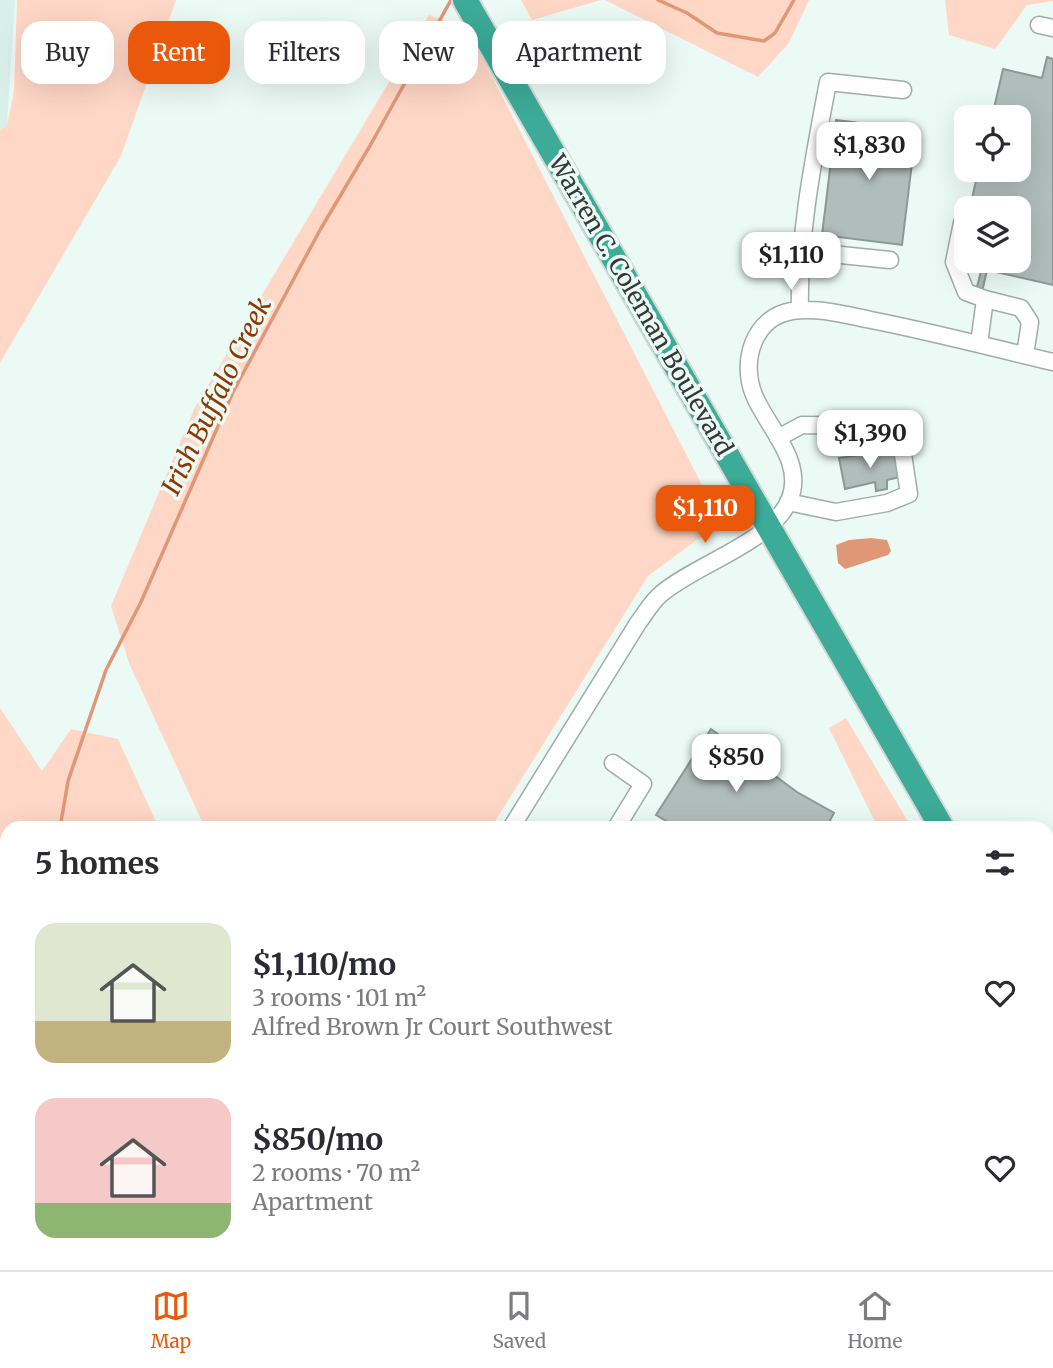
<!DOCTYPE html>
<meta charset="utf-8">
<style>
body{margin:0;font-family:Merriweather,serif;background:#f2f2f3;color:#2b2b33;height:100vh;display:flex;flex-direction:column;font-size:26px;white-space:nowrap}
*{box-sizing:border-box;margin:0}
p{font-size:23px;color:#7c7c81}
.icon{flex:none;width:38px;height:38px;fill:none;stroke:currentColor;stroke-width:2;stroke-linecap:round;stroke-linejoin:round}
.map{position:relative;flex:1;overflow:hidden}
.side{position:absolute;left:0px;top:821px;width:1054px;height:450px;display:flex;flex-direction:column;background:#fff;border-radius:21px 21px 0 0;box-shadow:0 7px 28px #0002}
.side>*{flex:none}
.guide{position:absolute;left:21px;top:21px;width:700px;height:63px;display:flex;gap:14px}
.controls{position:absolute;left:954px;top:105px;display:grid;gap:14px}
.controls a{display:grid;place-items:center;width:77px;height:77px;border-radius:14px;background:#fff;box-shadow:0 7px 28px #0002;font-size:35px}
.price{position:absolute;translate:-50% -60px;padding:0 16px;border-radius:14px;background:#fff;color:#222;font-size:23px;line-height:46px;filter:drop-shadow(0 2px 4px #0008)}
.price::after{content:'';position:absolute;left:50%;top:42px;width:21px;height:16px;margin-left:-10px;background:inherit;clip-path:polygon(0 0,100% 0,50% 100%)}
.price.current{background:#ea580c;color:#fff}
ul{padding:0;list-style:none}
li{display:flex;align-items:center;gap:21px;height:175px;padding:0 35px}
li span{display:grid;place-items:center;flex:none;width:196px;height:140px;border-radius:21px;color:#555}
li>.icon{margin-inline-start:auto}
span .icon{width:84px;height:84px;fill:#fffc;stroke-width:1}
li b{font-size:30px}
h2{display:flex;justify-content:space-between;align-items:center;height:84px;padding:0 35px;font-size:30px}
.chip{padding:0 24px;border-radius:21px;background:#fff;box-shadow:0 7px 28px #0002;font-size:24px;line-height:63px}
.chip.current{background:#ea580c;color:#fff}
.tabs{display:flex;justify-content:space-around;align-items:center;height:98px;border-top:2px solid #e1e1e2;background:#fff;font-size:19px;color:#7c7c81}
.tabs a{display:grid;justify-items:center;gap:4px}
.tabs .current{color:#ea580c}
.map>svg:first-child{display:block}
.built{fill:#d9f0ea}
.green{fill:#fed7c6}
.water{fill:#e09776}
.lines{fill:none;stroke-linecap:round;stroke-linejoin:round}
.stream{stroke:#e09776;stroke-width:3.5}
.building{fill:#b0bdba;stroke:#8c9895;stroke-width:2}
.minor-casing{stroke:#9faca9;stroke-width:19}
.highway-casing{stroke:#d6d7d7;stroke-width:28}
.minor{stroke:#fff;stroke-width:16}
.highway{stroke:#3cab97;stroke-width:24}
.labels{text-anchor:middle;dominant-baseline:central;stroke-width:7;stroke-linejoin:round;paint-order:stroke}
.street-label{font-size:24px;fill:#343938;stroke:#ecfaf6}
.water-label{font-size:26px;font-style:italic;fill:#8d3800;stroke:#ecfaf6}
</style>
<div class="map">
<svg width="1053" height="1270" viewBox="0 0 1053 1270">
<rect width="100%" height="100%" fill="#ecfaf6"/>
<path class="built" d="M0,0H15L7,125L0,130Z"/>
<path class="green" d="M17,0H176L121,156L0,363V130L7,125L14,91Z
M521,0H601L532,20Z
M605,0H809L789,43L758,77Z
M945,0H1053V1L1027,5L995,49L949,35Z
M429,15L468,30L721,522L648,576L491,828H205L129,663L111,606L195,407Z
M0,708L42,771L71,729L118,739L159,828H7V1264H240L236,1270H0Z
M846,718L912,828H878L829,728Z
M1046,1068L1053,1081V1222L1047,1224Z"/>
<path class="water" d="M871,538L887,540L891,551L888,555L845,569L838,563L836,545L849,540Z"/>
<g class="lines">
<path class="stream" d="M658,0L687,13L717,33L764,41L775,33L794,0
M60,828L68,781L106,670L141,602L233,392L320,230L371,144L451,0
M1046,1114H1053
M0,1229L7,1218
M0,1259H7"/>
</g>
<path class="building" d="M1047,57L1053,59V285L987,270L981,297L975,295L981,271L974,270L976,261H1018V208H970L977,176L994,180L997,170H1018V117H992L1003,69L1042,78Z
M836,120L916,130L902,245L822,235Z
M895,450L900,477L887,480V489L876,491L875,482L845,489L839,458Z
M711,729L797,792L834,813L826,828H669L671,824L656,815Z"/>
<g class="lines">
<defs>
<path id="minor" d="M1039,25L1053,28
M962,223L954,262L966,292L985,299
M802,251L890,260
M800,310C798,234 814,157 828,82L903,90
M979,344L985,299L1021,308L1030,322L1025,355
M778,438L802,425L892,426L901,441L909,494L887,503L836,512L788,502
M613,763L643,784L616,828
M511,828L638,623C645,614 652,601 661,594C696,564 770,543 789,501C806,462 768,429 754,395C740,361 754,317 792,311C818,307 846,315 871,320C932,332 993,348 1053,362
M1046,1248L1053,1247
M251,1270L253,1264
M530,1270L542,1264
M999,1270V1264"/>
<path id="highway" d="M465,0L942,828
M1046,1014L1053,1026"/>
</defs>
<use href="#minor" class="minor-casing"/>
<use href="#highway" class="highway-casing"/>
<use href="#minor" class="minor"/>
<use href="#highway" class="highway"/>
</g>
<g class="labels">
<g class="street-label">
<text transform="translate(641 305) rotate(60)">Warren C. Coleman Boulevard</text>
</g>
<g class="water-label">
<text transform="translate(216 396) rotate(-64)">Irish Buffalo Creek</text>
</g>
</g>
</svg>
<div class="controls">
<a><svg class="icon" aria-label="locate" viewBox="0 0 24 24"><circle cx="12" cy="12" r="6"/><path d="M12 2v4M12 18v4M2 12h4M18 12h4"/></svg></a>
<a><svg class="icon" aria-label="layers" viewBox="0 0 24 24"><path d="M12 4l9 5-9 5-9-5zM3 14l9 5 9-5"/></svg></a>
</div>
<b class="price" style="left:869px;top:182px">$1,830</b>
<b class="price" style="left:791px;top:292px">$1,110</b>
<b class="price" style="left:870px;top:470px">$1,390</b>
<b class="price current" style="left:705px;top:545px">$1,110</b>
<b class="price" style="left:736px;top:794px">$850</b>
<div class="guide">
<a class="chip">Buy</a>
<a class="chip current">Rent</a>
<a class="chip">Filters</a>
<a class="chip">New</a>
<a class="chip">Apartment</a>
</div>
<section class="side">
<h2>5 homes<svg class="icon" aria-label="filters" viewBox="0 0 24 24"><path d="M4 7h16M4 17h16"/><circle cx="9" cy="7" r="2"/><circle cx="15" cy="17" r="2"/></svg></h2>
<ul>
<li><span style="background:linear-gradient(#dfe7d0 70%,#c2b280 0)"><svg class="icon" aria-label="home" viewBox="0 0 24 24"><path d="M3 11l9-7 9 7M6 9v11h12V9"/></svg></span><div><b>$1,110/mo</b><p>3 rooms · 101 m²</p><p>Alfred Brown Jr Court Southwest</p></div><svg class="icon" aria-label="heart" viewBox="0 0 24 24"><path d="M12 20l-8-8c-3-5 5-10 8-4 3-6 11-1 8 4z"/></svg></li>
<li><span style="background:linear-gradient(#f6c9c9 75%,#8fb573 0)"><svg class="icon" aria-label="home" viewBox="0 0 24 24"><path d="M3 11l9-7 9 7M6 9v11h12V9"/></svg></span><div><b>$850/mo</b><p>2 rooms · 70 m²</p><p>Apartment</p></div><svg class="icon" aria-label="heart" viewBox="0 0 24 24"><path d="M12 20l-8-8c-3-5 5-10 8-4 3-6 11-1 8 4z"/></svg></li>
</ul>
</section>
</div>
<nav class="tabs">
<a class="current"><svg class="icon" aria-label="map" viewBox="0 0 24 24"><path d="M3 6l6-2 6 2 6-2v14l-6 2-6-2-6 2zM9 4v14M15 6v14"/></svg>Map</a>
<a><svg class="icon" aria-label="saved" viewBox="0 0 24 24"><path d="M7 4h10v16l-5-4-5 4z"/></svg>Saved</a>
<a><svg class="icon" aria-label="home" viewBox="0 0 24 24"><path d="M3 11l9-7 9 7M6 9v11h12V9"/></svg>Home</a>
</nav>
